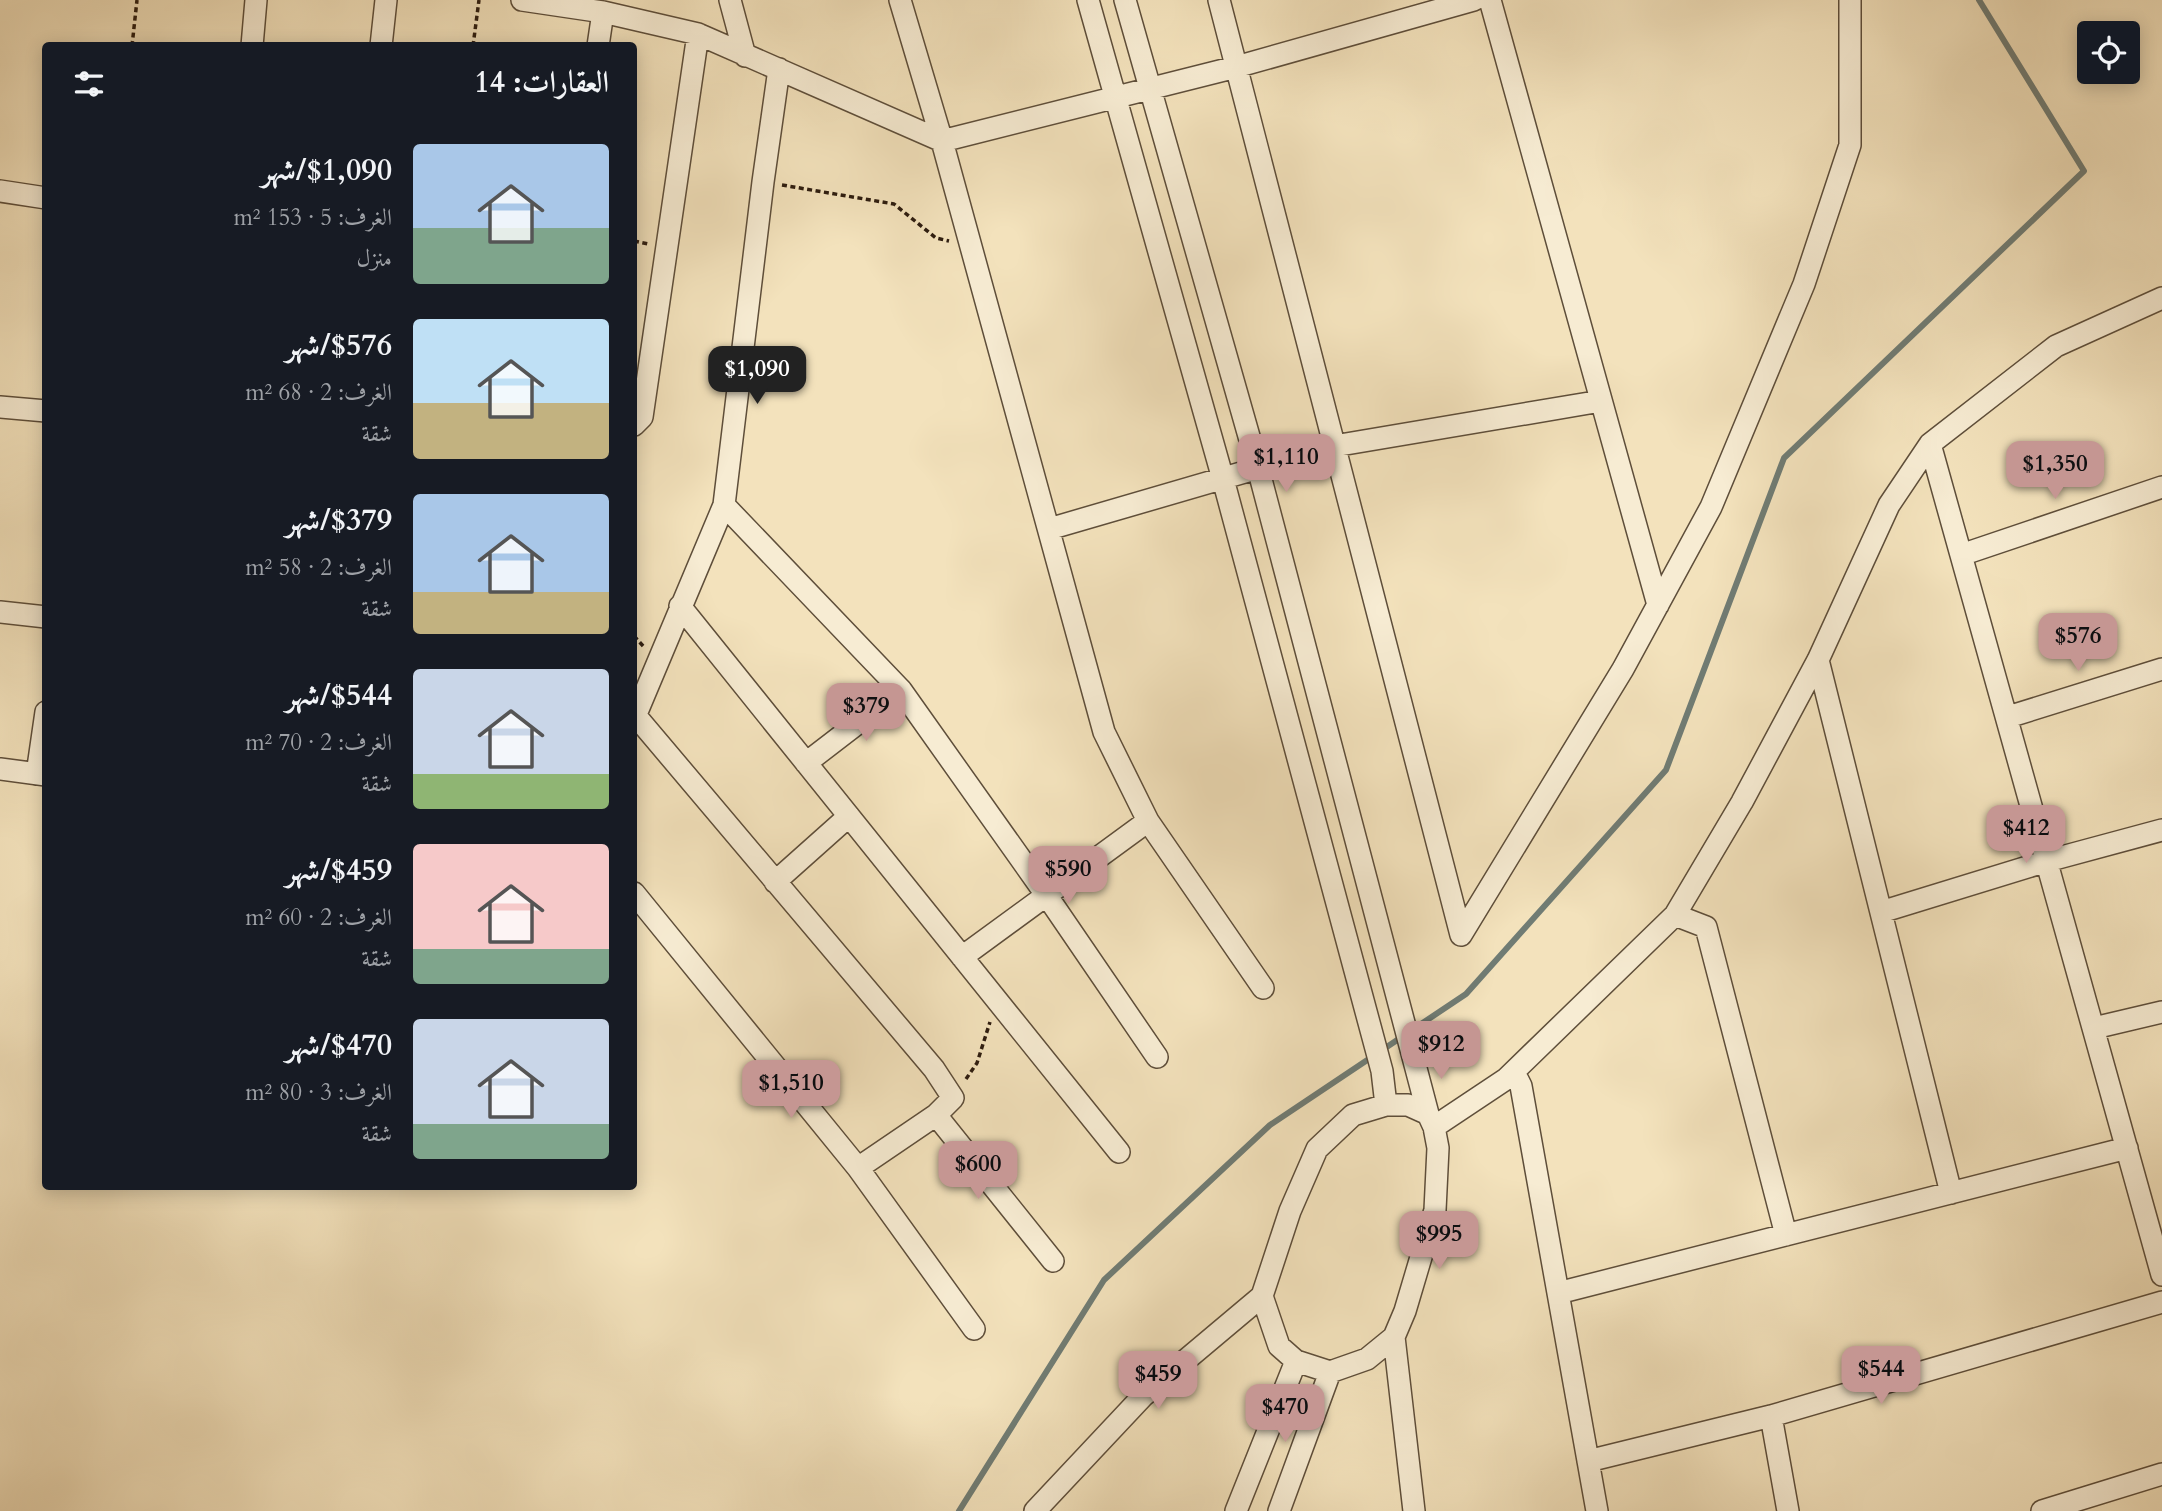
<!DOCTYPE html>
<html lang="ar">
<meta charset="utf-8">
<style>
body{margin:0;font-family:Cardo,Amiri,serif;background:#242831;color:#f1f3f6;direction:rtl;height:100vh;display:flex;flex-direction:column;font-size:26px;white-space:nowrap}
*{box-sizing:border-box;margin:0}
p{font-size:23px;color:#9ea1a6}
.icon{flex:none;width:38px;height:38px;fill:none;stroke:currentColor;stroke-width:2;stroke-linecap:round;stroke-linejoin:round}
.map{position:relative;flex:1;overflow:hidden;direction:ltr}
.details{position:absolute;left:42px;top:42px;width:595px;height:1148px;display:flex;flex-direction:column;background:#171b24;border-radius:7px;box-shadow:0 4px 18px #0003;direction:rtl}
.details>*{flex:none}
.buttons{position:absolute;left:2077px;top:21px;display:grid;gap:14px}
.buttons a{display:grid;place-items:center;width:63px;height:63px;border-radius:7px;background:#171b24;box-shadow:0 4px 18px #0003;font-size:35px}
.price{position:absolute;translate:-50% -60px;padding:0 16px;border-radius:14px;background:#c59692;color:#111;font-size:23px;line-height:46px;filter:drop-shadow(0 2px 4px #0008)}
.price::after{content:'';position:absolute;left:50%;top:42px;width:21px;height:16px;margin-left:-10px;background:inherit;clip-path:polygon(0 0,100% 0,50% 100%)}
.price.selected{background:#222;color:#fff}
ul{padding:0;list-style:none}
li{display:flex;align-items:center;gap:21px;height:175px;padding:0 28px}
li span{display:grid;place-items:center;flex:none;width:196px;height:140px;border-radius:7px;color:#555}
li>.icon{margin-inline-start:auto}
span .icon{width:84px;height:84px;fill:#fffc;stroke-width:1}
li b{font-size:30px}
h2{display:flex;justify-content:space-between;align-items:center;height:84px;padding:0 28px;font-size:30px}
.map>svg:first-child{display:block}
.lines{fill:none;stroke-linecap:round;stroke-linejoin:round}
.stream{stroke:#707c74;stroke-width:6}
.minor-casing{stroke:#5e4e3a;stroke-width:24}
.path{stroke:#2d1c0f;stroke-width:3.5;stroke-dasharray:5 3.5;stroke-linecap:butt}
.minor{stroke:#f7ecd3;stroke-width:21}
</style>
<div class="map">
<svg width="2162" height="1511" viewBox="0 0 2162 1511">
<rect width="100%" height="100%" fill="#f3e2bc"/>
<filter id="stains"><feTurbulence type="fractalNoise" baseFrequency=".00286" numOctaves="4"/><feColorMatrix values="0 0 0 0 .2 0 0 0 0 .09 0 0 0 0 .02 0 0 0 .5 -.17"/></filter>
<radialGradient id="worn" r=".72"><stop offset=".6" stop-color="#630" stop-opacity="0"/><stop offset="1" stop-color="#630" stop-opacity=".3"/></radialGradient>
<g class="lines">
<path class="stream" d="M959,1511L1104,1280L1270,1125L1466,994L1666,770L1784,458L2084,171L1979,0"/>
<defs>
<path id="minor" d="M522,0L603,12L698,34L942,141L1236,67L1474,0
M730,0L745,56
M900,0L942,141L1104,732L1148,821L1263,988
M1088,0L1223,479L1382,1071L1386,1105
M1125,0L1258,468L1428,1114
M1219,0L1461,935
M1490,0L1658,605
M252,46L256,0
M381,46L386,0
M598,46L603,12
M0,191L46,198
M0,407L46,411
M634,425L642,417L698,34
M1930,444L2162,1275
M724,505L901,690L1047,896L1157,1057
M1049,529L1334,446L1601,401
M1961,555L2162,487
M680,606L1119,1152
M0,612L46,617
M1818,660L1951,1193
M635,715L934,1069L953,1098L936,1115L858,1168
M2008,717L2162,669
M634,719L724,505L763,182L779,69
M806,763L901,690
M0,769L46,775
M37,774L46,712
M775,882L849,816
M634,893L858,1168L974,1329
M1881,912L2047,861L2162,830
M1675,915L1706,927L1786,1235
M1461,935L1623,669L1711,507L1804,284L1850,145V0
M962,957L1148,821
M2094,1028L2162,1012
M1506,1079L1675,915L1742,802L1818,660L1889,505L1930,444L2056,346L2162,298
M1386,1105H1408L1428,1114L1434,1127L1438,1148L1435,1210L1405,1311L1394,1337L1367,1359L1330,1372L1296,1361L1279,1346L1262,1296L1290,1211L1317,1149L1353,1115Z
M936,1115L1053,1261
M1434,1127L1506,1079L1512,1078L1518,1080L1521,1086L1597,1511
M1558,1293L2127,1148
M1394,1337L1414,1511
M1771,1416L1788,1511
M1588,1461L1771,1416L2162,1302
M1035,1511L1143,1396L1262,1296
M1236,1511L1296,1361
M1279,1511L1330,1372
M2042,1511L2162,1474"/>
</defs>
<use href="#minor" class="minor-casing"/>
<path class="path" d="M132,46L137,0
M473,46L479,0
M782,185L894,204L936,238L949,241
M634,241L648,244
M634,636L644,647
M966,1079L977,1063L990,1022"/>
<use href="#minor" class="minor"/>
</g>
<rect width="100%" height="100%" filter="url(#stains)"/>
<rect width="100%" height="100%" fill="url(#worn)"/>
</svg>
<div class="buttons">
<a><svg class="icon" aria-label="locate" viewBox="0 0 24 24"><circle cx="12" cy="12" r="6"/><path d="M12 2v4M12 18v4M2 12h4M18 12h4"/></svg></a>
</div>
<b class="price selected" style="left:757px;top:406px">$1,090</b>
<b class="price" style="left:1286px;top:494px">$1,110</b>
<b class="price" style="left:2055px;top:501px">$1,350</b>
<b class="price" style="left:2078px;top:673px">$576</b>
<b class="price" style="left:866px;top:743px">$379</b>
<b class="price" style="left:2026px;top:865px">$412</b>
<b class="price" style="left:1068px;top:906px">$590</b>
<b class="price" style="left:1441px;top:1081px">$912</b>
<b class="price" style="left:791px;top:1120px">$1,510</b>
<b class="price" style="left:978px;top:1201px">$600</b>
<b class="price" style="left:1439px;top:1271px">$995</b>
<b class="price" style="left:1881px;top:1406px">$544</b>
<b class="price" style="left:1158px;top:1411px">$459</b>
<b class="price" style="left:1285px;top:1444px">$470</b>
<section class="details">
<h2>العقارات: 14<svg class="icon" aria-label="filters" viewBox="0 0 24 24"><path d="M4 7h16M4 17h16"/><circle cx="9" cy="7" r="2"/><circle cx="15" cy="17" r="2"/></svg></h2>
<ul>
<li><span style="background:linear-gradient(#a9c7e8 60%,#7fa58c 0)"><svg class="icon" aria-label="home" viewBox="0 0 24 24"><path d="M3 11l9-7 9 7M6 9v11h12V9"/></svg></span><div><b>$1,090/شهر</b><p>الغرف: 5 · 153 m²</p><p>منزل</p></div></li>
<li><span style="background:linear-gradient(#bfe0f5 60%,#c2b280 0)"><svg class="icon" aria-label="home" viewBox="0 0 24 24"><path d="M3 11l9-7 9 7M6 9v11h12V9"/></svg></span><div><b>$576/شهر</b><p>الغرف: 2 · 68 m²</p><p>شقة</p></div></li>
<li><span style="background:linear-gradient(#a9c7e8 70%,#c2b280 0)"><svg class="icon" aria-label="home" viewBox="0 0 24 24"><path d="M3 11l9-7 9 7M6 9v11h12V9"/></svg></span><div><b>$379/شهر</b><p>الغرف: 2 · 58 m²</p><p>شقة</p></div></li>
<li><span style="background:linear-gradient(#c9d6e8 75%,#8fb573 0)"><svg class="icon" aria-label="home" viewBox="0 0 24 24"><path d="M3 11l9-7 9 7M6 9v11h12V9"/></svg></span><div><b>$544/شهر</b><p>الغرف: 2 · 70 m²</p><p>شقة</p></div></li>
<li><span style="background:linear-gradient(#f6c9c9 75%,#7fa58c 0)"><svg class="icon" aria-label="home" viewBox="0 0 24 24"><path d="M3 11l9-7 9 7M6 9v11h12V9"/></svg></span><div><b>$459/شهر</b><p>الغرف: 2 · 60 m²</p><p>شقة</p></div></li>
<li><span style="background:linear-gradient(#c9d6e8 75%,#7fa58c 0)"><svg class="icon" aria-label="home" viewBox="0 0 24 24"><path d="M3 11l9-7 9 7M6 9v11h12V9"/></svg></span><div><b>$470/شهر</b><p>الغرف: 3 · 80 m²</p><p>شقة</p></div></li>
</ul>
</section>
</div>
